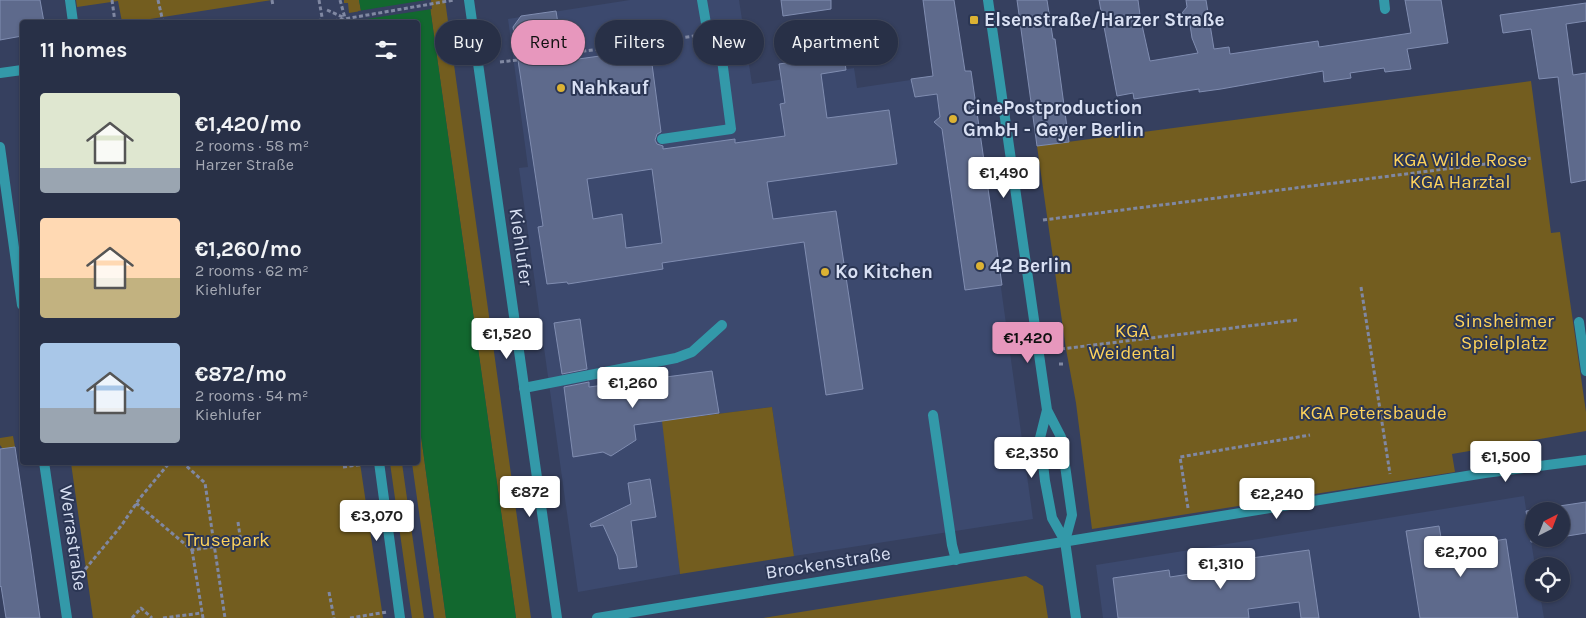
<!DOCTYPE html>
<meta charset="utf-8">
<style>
body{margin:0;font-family:Karla,sans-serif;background:#343c52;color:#f1f3f6;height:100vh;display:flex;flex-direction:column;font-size:19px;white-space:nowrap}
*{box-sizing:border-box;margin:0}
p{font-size:16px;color:#a5a9b4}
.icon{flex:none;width:28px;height:28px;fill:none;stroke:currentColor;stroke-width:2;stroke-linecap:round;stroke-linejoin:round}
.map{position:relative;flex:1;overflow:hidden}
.details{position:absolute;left:20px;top:20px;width:400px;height:445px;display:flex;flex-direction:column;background:#283047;border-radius:5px;box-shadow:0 1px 4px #0004,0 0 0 1px #444b60}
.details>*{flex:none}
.guide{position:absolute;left:435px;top:20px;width:475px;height:45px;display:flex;gap:10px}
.needle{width:32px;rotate:42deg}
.controls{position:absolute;left:1525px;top:502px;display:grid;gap:10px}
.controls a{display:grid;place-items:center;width:45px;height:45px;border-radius:50%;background:#283047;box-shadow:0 1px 4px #0004,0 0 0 1px #444b60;font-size:25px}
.price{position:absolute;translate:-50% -42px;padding:0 11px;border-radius:5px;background:#fff;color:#222;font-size:16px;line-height:32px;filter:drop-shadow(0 1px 2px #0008)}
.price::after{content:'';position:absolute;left:50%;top:30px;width:15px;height:11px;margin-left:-8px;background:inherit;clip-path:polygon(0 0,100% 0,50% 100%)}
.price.selected{background:#e797bd;color:#111}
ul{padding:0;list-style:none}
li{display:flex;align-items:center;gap:15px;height:125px;padding:0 20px}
li span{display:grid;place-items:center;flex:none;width:140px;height:100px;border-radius:5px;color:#555}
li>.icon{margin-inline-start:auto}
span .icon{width:60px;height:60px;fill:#fffc;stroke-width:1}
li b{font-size:21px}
h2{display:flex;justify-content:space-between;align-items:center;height:60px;padding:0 20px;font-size:21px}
.pill{padding:0 18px;border-radius:22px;background:#283047;box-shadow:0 1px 4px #0004,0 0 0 1px #444b60;font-size:18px;line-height:45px}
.pill.selected{background:#e797bd;color:#111}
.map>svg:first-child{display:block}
.built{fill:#3c496e}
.green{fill:#735d1f}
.water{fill:#12682f}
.pier{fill:#36405f}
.building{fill:#5e6a8c;stroke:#808db1;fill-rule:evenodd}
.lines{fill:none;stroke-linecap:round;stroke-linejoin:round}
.path{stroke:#8088a2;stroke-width:3;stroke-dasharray:4 2.5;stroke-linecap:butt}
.service{stroke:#3399a9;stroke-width:10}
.minor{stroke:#3399a9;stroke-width:10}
.tertiary{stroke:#3399a9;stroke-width:10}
.poi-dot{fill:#dcb233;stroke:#2b3654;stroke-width:2}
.labels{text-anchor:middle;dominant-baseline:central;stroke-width:4;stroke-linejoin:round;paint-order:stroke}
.poi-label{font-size:19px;font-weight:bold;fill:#d9e0f3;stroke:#2b3654;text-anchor:start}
.park-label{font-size:19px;fill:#fdd25c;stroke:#2b3654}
.street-label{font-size:19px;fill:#d9e0f3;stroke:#2b3654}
</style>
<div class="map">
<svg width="1586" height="618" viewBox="0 0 1586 618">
<rect width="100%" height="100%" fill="#36405f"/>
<path class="built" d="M630,0H739L752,84L854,68L857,88L971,71L1033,519L794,556L772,407L663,421L680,574L578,592L519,168L528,167L508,19Z
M1524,496L1535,566H1534V594H1540L1544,618H1103L1096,565Z"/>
<path class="green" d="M76,0H272L131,22H122L118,1L77,7Z
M344,0H359L361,11L349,13L348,3H344Z
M429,0H445L531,618H516Z
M1531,81L1551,233L1560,232L1586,412V431L1452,454L1455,472L1092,529L1076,403L1066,349L1037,146Z
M772,407L794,556L680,574L662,421Z
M418,414L446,618H434L412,463L418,462Z
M13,436L15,447L3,449L0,445V438Z
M71,463H360L383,618H93Z
M390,463H402L424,618H412Z
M1026,576L1043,586L1048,618H763Z"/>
<path class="water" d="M359,0H429L516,618H446L418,414V22H363Z"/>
<path class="pier" d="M426,0H431L432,9L360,20L358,11Z"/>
<path class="building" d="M0,0H40L44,22H22V36L0,40Z
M781,0H831V9L783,16Z
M923,0H954L965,71H971L1002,285L965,290L942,129L934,122L940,117L937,94L915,97L911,79L933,76Z
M1017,0H1047L1053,39H1055L1069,142L1037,146Z
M1099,0H1138L1140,15L1148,20L1142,25L1150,61L1198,53L1192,38L1189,18L1182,13L1187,7L1186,0H1206L1214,49L1229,47L1230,54L1318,41L1319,47L1411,33L1405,0H1441L1448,43L1407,49L1411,69L1385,72L1384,68L1350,73L1351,78L1324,82L1323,71L1221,89L1199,92V89L1134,99L1133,93L1117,96Z
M1586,3V21L1566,24L1573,75L1586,73V180L1571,183L1558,77L1539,79L1531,29L1503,33L1500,15Z
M556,11L564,61L650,49L661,132L657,134L655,140L657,144L663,146V149L735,139V143L785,136L780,104L785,103L779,64L844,54L846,70L821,74L827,118L889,110L897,164L767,182L773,219L836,211L863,389L826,395L804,242L662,263L663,269L568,284L567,282L547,284L538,227L543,226L513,27L521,16ZM652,169L662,243L626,248L622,214L593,219L587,179Z
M580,319L587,369L562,374L554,323Z
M712,371L719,413L634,425L636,440L611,456L603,452L573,457L564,387L589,382V387Z
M15,447L31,554L40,618H6L1,586L0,587V449Z
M650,479L656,517L631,521L637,567L619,569L617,556L603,525L591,527L590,524L631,504L628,483Z
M1586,502V533L1561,537V511H1534V539H1549L1531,542L1526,511Z
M1439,526L1443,549L1506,539L1518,618H1420L1406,531Z
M1309,550L1319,618H1301L1299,602L1248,609L1249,618H1118L1113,578L1169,570L1170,577L1223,569V562Z"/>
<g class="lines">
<path class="path" d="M112,0L115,22
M158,0L163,22
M272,0L273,6
M319,0L322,17L320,22
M340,0L345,18
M327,10L345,18
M970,20H974
M327,22L454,0
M563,54L694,36
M500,62L518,60
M1043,220L1532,158
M1361,287L1390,474
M1061,349L1297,320
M1059,364H1063
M182,462L205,483L225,618
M343,467L365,464
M65,503L72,502
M136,503L192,550L246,542
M1188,508L1180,457L1310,435
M238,522L241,543
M192,550L203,618
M74,574L82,573L121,526L140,498L170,462
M329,592L334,618
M132,618L141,608L152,618
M163,618L202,613
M350,618L387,612"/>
<path class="service" d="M1384,0L1385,9
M662,139L731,129L721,52L708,35L702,0
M1579,322L1586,371
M524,388L676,358L692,352L722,325
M933,415L952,545L956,560"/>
<path class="minor" d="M70,0L73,22
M469,0L557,618
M0,73L22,70
M0,147L22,305
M44,462L67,618
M379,462L400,618
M597,618L1485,473L1586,460"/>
<path class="tertiary" d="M988,0L1047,410L1061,437L1072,515L1065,541
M1047,410L1040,438L1045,481L1052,518L1065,541L1076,618"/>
</g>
<g class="poi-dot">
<rect x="969" y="15" width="10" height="10" rx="2.5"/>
<circle cx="561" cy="88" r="5"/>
<circle cx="953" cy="119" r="5"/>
<circle cx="980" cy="266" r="5"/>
<circle cx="825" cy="272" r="5"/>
</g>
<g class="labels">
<g class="poi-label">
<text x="984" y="20">Elsenstraße/Harzer Straße</text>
<text x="571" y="88">Nahkauf</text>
<text x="963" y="108">CinePostproduction<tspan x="963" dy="22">GmbH - Geyer Berlin</tspan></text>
<text x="990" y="266">42 Berlin</text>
<text x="835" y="272">Ko Kitchen</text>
</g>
<g class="park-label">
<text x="1460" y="160">KGA Wilde Rose<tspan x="1460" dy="22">KGA Harztal</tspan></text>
<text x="1504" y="321">Sinsheimer<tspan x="1504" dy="22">Spielplatz</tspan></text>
<text x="1132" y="331">KGA<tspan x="1132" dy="22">Weidental</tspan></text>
<text x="1373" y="413">KGA Petersbaude</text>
<text x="227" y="540">Trusepark</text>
</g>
<g class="street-label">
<text transform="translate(521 247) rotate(82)">Kiehlufer</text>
<text transform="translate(73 538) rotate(82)">Werrastraße</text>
<text transform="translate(828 563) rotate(-9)">Brockenstraße</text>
</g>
</g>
</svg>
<div class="controls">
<a><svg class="needle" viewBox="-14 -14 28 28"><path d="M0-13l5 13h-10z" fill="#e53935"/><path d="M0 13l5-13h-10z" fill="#a5a9b4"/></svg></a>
<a><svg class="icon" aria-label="locate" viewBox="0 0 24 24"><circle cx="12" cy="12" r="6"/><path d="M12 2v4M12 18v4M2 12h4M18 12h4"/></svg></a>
</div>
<b class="price" style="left:1004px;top:199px">€1,490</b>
<b class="price" style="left:507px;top:360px">€1,520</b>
<b class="price selected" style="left:1028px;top:364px">€1,420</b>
<b class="price" style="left:633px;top:409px">€1,260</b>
<b class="price" style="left:1032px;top:479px">€2,350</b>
<b class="price" style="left:1506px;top:483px">€1,500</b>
<b class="price" style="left:530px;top:518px">€872</b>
<b class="price" style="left:1277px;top:520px">€2,240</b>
<b class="price" style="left:377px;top:542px">€3,070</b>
<b class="price" style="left:1461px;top:578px">€2,700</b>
<b class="price" style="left:1221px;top:590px">€1,310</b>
<div class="guide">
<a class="pill">Buy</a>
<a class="pill selected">Rent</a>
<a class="pill">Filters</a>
<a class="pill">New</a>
<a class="pill">Apartment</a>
</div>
<section class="details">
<h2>11 homes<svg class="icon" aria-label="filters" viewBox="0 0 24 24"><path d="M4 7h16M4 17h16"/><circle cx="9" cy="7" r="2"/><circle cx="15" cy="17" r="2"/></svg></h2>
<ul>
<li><span style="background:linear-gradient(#dfe7d0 75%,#9aa5b1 0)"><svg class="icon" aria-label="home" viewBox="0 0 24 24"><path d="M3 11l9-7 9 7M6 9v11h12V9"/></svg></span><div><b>€1,420/mo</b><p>2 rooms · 58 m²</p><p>Harzer Straße</p></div></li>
<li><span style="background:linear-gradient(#ffd9b3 60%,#c2b280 0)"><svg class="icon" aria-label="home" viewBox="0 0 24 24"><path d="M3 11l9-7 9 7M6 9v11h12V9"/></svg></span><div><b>€1,260/mo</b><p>2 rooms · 62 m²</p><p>Kiehlufer</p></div></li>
<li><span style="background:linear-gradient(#a9c7e8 65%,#9aa5b1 0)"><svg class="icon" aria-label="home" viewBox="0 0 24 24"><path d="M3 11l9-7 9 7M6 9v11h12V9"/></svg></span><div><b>€872/mo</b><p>2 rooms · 54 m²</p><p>Kiehlufer</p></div></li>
</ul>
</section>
</div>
